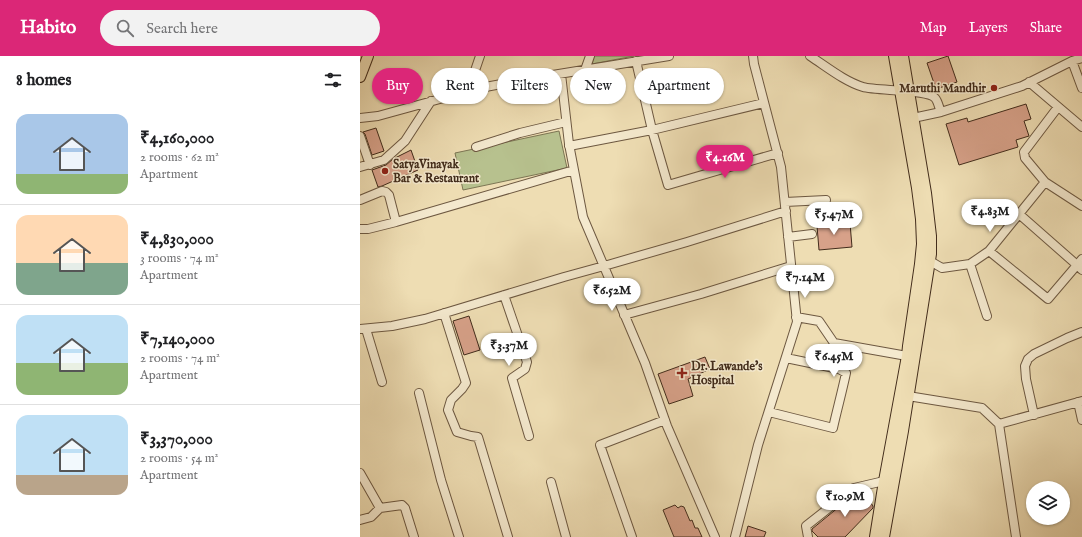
<!DOCTYPE html>
<meta charset="utf-8">
<style>
body{margin:0;font-family:"IM FELL English",serif;background:#f2f2f2;color:#202124;height:100vh;display:flex;flex-direction:column;font-size:15px;white-space:nowrap}
*{box-sizing:border-box;margin:0}
p{font-size:13px;color:#757577}
.icon{flex:none;width:22px;height:22px;fill:none;stroke:currentColor;stroke-width:2;stroke-linecap:round;stroke-linejoin:round}
.map{position:relative;flex:1;overflow:hidden}
.details{display:flex;flex-direction:column;background:#fff;width:360px}
.details>*{flex:none}
.banner{position:absolute;left:12px;top:12px;width:380px;height:36px;display:flex;gap:8px}
.controls{position:absolute;left:666px;top:425px;display:grid;gap:8px}
.controls a{display:grid;place-items:center;width:44px;height:44px;border-radius:50%;background:#fff;box-shadow:0 1px 3px #0004;font-size:20px}
.price{position:absolute;translate:-50% -34px;padding:0 9px;border-radius:14px;background:#fff;color:#222;font-size:13px;line-height:26px;filter:drop-shadow(0 1px 2px #0008)}
.price::after{content:'';position:absolute;left:50%;top:24px;width:12px;height:9px;margin-left:-6px;background:inherit;clip-path:polygon(0 0,100% 0,50% 100%)}
.price.active{background:#db2777;color:#fff}
ul{padding:0;list-style:none}
li{display:flex;align-items:center;gap:12px;height:100px;padding:0 16px}
li+li{border-top:1px solid #e0e0e0}
li span{display:grid;place-items:center;flex:none;width:112px;height:80px;border-radius:12px;color:#555}
li>.icon{margin-inline-start:auto}
span .icon{width:48px;height:48px;fill:#fffc;stroke-width:1}
li b{font-size:17px}
h2{display:flex;justify-content:space-between;align-items:center;height:48px;padding:0 16px;font-size:17px}
.chip{padding:0 14px;border-radius:18px;background:#fff;box-shadow:0 1px 3px #0004;font-size:14px;line-height:36px}
.chip.active{background:#db2777;color:#fff}
header{display:flex;align-items:center;gap:24px;box-sizing:border-box;height:56px;padding:0 20px;background:#db2777;color:#fff}
header strong{font-size:19px}
nav{display:flex;gap:22px;margin-inline-start:auto;font-size:14px}
.search{width:280px;height:36px;background:#f2f2f2;display:flex;align-items:center;gap:10px;box-sizing:border-box;padding:0 14px;border-radius:22px;color:#757577;font-size:15px}
main{display:flex;flex:1;min-height:0}
.map>svg:first-child{display:block}
.green{fill:#b7c18e;stroke:#7c7654}
.building{fill:#d7a189;stroke:#422c1b}
.lines{fill:none;stroke-linecap:round;stroke-linejoin:round}
.minor-casing{stroke:#6d5841;stroke-width:10}
.major-casing{stroke:#422c1b;stroke-width:12}
.minor{stroke:#f4e9ce;stroke-width:8}
.major{stroke:#eeddb3;stroke-width:10}
.poi-dot{fill:#8f2418;stroke:#f4e9ce;stroke-width:1.5}
.labels{text-anchor:middle;dominant-baseline:central;stroke-width:3;stroke-linejoin:round;paint-order:stroke}
.poi-label{font-size:12px;font-weight:bold;fill:#422c1b;stroke:#f4e9ce;text-anchor:start}
</style>
<header>
<strong>Habito</strong>
<div class="search"><svg class="icon" aria-label="search" viewBox="0 0 24 24"><circle cx="10" cy="10" r="6"/><path d="M15 15l6 6"/></svg>Search here</div>
<nav><a>Map</a><a>Layers</a><a>Share</a></nav>
</header>
<main>
<section class="details">
<h2>8 homes<svg class="icon" aria-label="filters" viewBox="0 0 24 24"><path d="M4 7h16M4 17h16"/><circle cx="9" cy="7" r="2"/><circle cx="15" cy="17" r="2"/></svg></h2>
<ul>
<li><span style="background:linear-gradient(#a9c7e8 75%,#8fb573 0)"><svg class="icon" aria-label="home" viewBox="0 0 24 24"><path d="M3 11l9-7 9 7M6 9v11h12V9"/></svg></span><div><b>₹4,160,000</b><p>2 rooms · 62 m²</p><p>Apartment</p></div></li>
<li><span style="background:linear-gradient(#ffd9b3 60%,#7fa58c 0)"><svg class="icon" aria-label="home" viewBox="0 0 24 24"><path d="M3 11l9-7 9 7M6 9v11h12V9"/></svg></span><div><b>₹4,830,000</b><p>3 rooms · 74 m²</p><p>Apartment</p></div></li>
<li><span style="background:linear-gradient(#bfe0f5 60%,#8fb573 0)"><svg class="icon" aria-label="home" viewBox="0 0 24 24"><path d="M3 11l9-7 9 7M6 9v11h12V9"/></svg></span><div><b>₹7,140,000</b><p>2 rooms · 74 m²</p><p>Apartment</p></div></li>
<li><span style="background:linear-gradient(#bfe0f5 75%,#b9a48a 0)"><svg class="icon" aria-label="home" viewBox="0 0 24 24"><path d="M3 11l9-7 9 7M6 9v11h12V9"/></svg></span><div><b>₹3,370,000</b><p>2 rooms · 54 m²</p><p>Apartment</p></div></li>
</ul>
</section>
<div class="map">
<svg width="722" height="481" viewBox="0 0 722 481">
<rect width="100%" height="100%" fill="#eeddb3"/>
<filter id="stains"><feTurbulence type="fractalNoise" baseFrequency=".005" numOctaves="4"/><feColorMatrix values="0 0 0 0 .2 0 0 0 0 .09 0 0 0 0 .02 0 0 0 .5 -.17"/></filter>
<radialGradient id="worn" r=".72"><stop offset=".6" stop-color="#630" stop-opacity="0"/><stop offset="1" stop-color="#630" stop-opacity=".3"/></radialGradient>
<path class="green" d="M234,0H274L232,8Z
M199,75L207,112L103,134L95,97Z"/>
<path class="building" d="M588,0L597,26L576,33L567,7Z
M666,48L671,63L664,65L669,80L656,84L658,91L599,109L586,68L607,62L608,66Z
M16,72L24,95L12,99L5,78L3,76Z
M51,94L58,114L22,130L18,131L12,114L26,109L33,103Z
M490,167L492,191L459,194L457,170Z
M109,260L120,294L104,299L93,265Z
M345,301L350,313L328,323L333,340L309,348L298,318Z
M503,436L513,450V452L485,481H458L452,475V473L496,437Z
M315,449L318,452L321,450L324,451L330,465L332,464L335,472H338L342,481H314L303,454Z
M388,470L406,476L404,481H385Z"/>
<g class="lines">
<defs>
<path id="minor" d="M450,0C467,11 484,25 503,31C516,35 568,33 575,42C578,45 579,52 581,56
M276,5L292,74L308,129L418,97
M712,5L722,32
M225,14L230,0
M201,18L209,88L223,161L285,307L307,370L355,481
M669,26L722,71
M108,35L120,0
M0,62L18,60L120,32L168,23L309,0
M553,62L581,56L662,30L712,5L722,2
M0,80L10,109
M209,90L292,74L404,47
M116,91L160,77L206,66
M0,111L24,104L45,85L71,45
M685,126L722,150
M0,144L22,135L26,136L29,139L36,166
M425,146L466,144
M659,158L717,209L688,243L629,195L685,126L665,102L664,96L698,51
M0,173H8L36,166L214,114
M428,181L452,178
M722,203L717,209L722,214
M570,205L582,212L610,208L627,260
M610,208L629,195
M144,239L167,306L165,313L152,322L169,380
M84,257L106,327L102,333L91,344L88,354L97,376L111,380L118,381L148,481
M264,259L341,238L431,210
M436,261L459,265L474,287L547,300
M0,273L32,270L65,263L204,221L244,210L327,186L426,155
M6,273L22,326
M59,337L81,424L99,481
M548,340L622,352L639,368L656,481
M718,346L722,364
M409,356L473,372C477,354 482,336 486,317L479,313L426,302
M674,359L666,323L665,310L668,303L674,298L707,282L722,276
M639,368L722,345
M0,417L20,452L11,461L0,464
M191,426L206,481
M20,452L42,449L45,452L54,481
M272,481L240,389L305,364
M375,481L398,389L437,266L421,111L394,8L393,0
M448,481L446,470L494,432L524,425"/>
<path id="major" d="M0,21L8,0
M515,481L524,425L547,300L548,290L560,208L562,188L561,163L557,132L534,0
M524,481L543,375L571,198V180L566,137L543,0"/>
</defs>
<use href="#minor" class="minor-casing"/>
<use href="#major" class="major-casing"/>
<use href="#minor" class="minor"/>
<use href="#major" class="major"/>
</g>
<g class="poi-dot">
<circle cx="634" cy="32" r="4"/>
<circle cx="25" cy="115" r="4"/>
<path d="M320 311h4v4h4v4h-4v4h-4v-4h-4v-4h4z"/>
</g>
<g class="labels">
<g class="poi-label">
<text x="626" y="32" text-anchor="end">Maruthi Mandhir</text>
<text x="33" y="108">SatyaVinayak<tspan x="33" dy="14">Bar &amp; Restaurant</tspan></text>
<text x="331" y="310">Dr. Lawande's<tspan x="331" dy="14">Hospital</tspan></text>
</g>
</g>
<rect width="100%" height="100%" filter="url(#stains)"/>
<rect width="100%" height="100%" fill="url(#worn)"/>
</svg>
<div class="controls">
<a><svg class="icon" aria-label="layers" viewBox="0 0 24 24"><path d="M12 4l9 5-9 5-9-5zM3 14l9 5 9-5"/></svg></a>
</div>
<b class="price active" style="left:365px;top:123px">₹4.16M</b>
<b class="price" style="left:630px;top:177px">₹4.83M</b>
<b class="price" style="left:474px;top:180px">₹5.47M</b>
<b class="price" style="left:445px;top:243px">₹7.14M</b>
<b class="price" style="left:252px;top:256px">₹6.52M</b>
<b class="price" style="left:149px;top:311px">₹3.37M</b>
<b class="price" style="left:474px;top:322px">₹6.45M</b>
<b class="price" style="left:485px;top:462px">₹10.9M</b>
<div class="banner">
<a class="chip active">Buy</a>
<a class="chip">Rent</a>
<a class="chip">Filters</a>
<a class="chip">New</a>
<a class="chip">Apartment</a>
</div>
</div>
</main>
